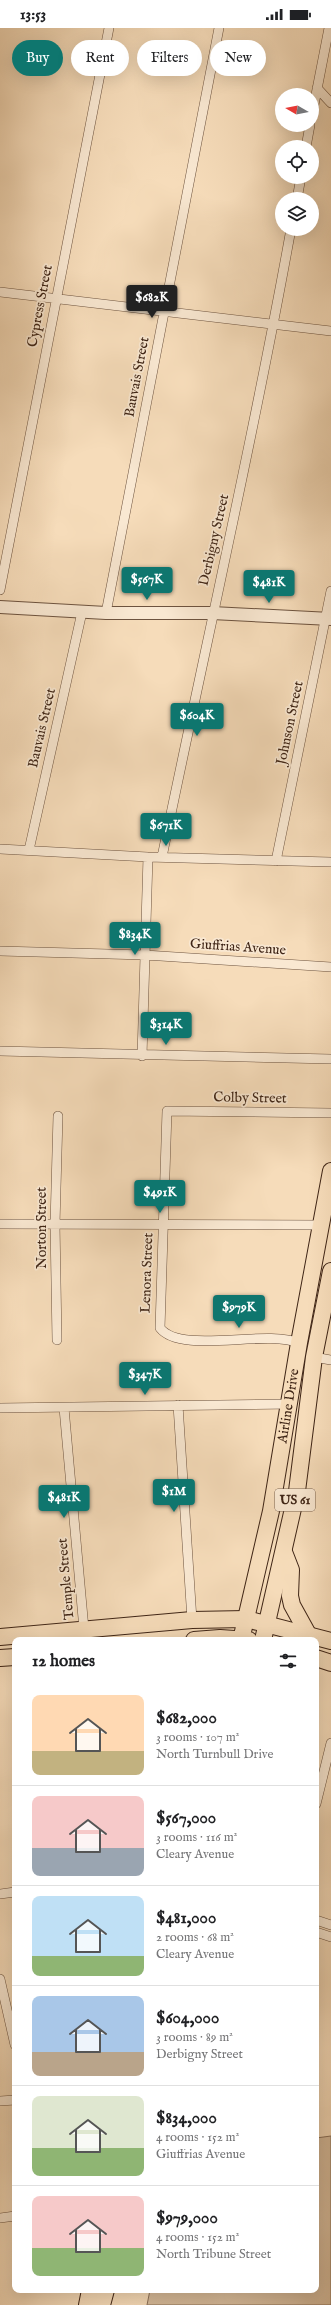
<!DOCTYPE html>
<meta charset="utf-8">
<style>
body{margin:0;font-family:"IM FELL English",serif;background:#f6f6f6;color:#202124;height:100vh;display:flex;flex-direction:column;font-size:15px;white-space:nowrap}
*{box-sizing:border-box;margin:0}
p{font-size:13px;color:#757577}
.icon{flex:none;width:22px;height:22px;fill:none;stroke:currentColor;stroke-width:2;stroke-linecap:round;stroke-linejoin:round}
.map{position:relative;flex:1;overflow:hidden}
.panel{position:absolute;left:12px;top:1609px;width:307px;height:656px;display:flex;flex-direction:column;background:#fff;border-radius:8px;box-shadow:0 4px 16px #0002}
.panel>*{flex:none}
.top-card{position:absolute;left:12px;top:12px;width:307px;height:36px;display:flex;gap:8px}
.needle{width:26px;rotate:279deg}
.tools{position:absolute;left:275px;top:60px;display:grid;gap:8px}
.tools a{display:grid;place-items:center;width:44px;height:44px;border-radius:50%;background:#fff;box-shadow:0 4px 16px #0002;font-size:20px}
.price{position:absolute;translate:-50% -34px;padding:0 9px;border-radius:4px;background:#0f766e;color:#fff;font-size:13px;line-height:26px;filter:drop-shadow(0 1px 2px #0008)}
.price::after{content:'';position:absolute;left:50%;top:24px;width:12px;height:9px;margin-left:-6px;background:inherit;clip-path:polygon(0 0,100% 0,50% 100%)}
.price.current{background:#222;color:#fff}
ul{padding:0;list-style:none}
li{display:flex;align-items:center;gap:12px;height:100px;padding:0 20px}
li+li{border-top:1px solid #e0e0e0}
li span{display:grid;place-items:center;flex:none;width:112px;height:80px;border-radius:8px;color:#555}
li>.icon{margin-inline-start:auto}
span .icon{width:48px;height:48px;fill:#fffc;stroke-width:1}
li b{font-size:17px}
h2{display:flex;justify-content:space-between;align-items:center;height:48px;padding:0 20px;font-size:17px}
.pill{padding:0 14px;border-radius:18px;background:#fff;box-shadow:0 4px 16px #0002;font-size:14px;line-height:36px}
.pill.current{background:#0f766e;color:#fff}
.status{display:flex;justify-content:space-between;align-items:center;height:28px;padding:0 20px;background:#fff;direction:ltr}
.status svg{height:11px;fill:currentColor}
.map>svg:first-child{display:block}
.green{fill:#d7bd9e;stroke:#8b715a}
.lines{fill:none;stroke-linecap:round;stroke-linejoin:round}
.minor-casing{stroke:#6d533f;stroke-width:10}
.tertiary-casing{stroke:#6d533f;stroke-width:14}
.trunk-casing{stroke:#3f2516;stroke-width:18}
.minor{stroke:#f9e8d2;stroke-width:9}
.tertiary{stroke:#f9e8d2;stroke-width:12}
.trunk{stroke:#f6dcba;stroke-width:16}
.labels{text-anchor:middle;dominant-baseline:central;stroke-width:3.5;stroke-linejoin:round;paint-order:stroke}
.shield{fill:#f9e8d2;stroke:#77604e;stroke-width:1}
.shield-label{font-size:13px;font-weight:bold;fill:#3f2516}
.street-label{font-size:14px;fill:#3f2516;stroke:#f9e8d2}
</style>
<div class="status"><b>13:53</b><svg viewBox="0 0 49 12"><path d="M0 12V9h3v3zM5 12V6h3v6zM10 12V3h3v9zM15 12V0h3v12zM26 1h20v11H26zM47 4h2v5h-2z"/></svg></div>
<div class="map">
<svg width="331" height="2277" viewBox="0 0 331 2277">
<rect width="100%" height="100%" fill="#f6dcba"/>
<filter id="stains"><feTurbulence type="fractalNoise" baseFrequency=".005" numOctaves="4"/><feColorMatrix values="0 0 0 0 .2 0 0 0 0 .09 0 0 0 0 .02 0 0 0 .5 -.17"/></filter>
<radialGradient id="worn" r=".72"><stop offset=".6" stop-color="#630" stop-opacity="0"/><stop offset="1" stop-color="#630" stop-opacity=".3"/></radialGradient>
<path class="green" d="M331,2108V2277H147L150,2262H316V2110Z"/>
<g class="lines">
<defs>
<path id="minor" d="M317,60L331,75
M312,87L329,0
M306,119L310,97
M297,171L301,149
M0,264L331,303
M0,562L109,0
M106,585L219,0
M0,821L148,829L331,834
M29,822L82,584
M162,829C205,620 253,411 291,201
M276,833L331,563
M0,923L145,927L331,939
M0,1023L331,1031
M142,1028L148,829
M0,1196L321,1197
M57,1312L55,1196L58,1088
M299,1315C265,1301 181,1327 160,1300L167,1083L331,1085
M314,1329L331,1332
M178,1377L192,1592
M0,1380L290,1376
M64,1380L84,1601
M316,1776L331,1715
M0,1866L15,1864
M316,1892L331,1897
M316,1904L331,1909
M0,1951L15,2017
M0,2073L15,2072
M0,2190L15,2188"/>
<path id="tertiary" d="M0,579L106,585H212L331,591"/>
<g id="trunk">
<path d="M284,1524L291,1542L290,1568L292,1577L308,1606"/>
<path d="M0,1609L192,1592L246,1591L331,1613"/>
<path d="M194,1612L220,1610L249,1612"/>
<path id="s1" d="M241,1612L271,1483L299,1315L331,1143"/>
<path d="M263,1612L297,1463L314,1329L331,1243"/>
<path d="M0,1630L15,1629"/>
<path d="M316,1630L331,1635"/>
<path d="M87,2277L90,2262"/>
<path d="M102,2277L106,2262"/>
</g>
</defs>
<use href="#minor" class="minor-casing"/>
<use href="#tertiary" class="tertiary-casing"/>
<use href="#trunk" class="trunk-casing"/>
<use href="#minor" class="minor"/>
<use href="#tertiary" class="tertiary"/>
<use href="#trunk" class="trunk"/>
</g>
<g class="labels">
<rect class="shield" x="275" y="1461" width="40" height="22" rx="3"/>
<g class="shield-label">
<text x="295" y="1472">US 61</text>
</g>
<g class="street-label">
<text transform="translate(40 278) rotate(-79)">Cypress Street</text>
<text transform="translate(137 349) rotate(-79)">Bauvais Street</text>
<text transform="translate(214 512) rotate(-77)">Derbigny Street</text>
<text transform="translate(290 695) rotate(-78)">Johnson Street</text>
<text transform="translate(42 700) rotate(-77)">Bauvais Street</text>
<text transform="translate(238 919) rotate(4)">Giuffrias Avenue</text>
<text transform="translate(250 1070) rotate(1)">Colby Street</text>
<text transform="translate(42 1200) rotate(-90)">Norton Street</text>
<text transform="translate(147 1245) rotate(-88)">Lenora Street</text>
<text stroke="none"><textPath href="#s1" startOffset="239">Airline Drive</textPath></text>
<text transform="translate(66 1551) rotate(-95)">Temple Street</text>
</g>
</g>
<rect width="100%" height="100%" filter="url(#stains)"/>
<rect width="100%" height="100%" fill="url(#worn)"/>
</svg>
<div class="tools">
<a><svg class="needle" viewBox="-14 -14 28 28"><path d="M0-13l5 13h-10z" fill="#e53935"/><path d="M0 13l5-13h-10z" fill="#757577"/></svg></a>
<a><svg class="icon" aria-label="locate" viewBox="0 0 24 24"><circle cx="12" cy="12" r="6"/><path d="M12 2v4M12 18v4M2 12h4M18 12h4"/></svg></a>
<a><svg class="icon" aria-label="layers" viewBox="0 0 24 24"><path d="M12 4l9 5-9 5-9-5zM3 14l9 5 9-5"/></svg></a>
</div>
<b class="price current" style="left:152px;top:291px">$682K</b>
<b class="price" style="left:147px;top:573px">$567K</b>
<b class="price" style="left:269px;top:576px">$481K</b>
<b class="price" style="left:197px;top:709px">$604K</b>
<b class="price" style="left:166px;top:819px">$671K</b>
<b class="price" style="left:135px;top:928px">$834K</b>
<b class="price" style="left:166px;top:1018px">$314K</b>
<b class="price" style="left:160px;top:1186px">$491K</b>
<b class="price" style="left:239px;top:1301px">$979K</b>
<b class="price" style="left:145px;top:1368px">$347K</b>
<b class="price" style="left:174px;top:1485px">$1M</b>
<b class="price" style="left:64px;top:1491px">$481K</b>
<div class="top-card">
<a class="pill current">Buy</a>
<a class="pill">Rent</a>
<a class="pill">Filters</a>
<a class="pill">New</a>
</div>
<section class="panel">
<h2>12 homes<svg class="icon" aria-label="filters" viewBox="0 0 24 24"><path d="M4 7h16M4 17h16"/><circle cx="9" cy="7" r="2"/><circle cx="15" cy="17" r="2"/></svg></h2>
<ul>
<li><span style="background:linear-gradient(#ffd9b3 70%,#c2b280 0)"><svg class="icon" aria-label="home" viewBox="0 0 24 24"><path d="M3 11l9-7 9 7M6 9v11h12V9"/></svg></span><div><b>$682,000</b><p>3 rooms · 107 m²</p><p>North Turnbull Drive</p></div></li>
<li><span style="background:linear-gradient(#f6c9c9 65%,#9aa5b1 0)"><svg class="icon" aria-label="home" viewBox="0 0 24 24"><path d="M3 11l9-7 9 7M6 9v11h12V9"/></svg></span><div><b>$567,000</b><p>3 rooms · 116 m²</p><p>Cleary Avenue</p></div></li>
<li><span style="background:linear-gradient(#bfe0f5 75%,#8fb573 0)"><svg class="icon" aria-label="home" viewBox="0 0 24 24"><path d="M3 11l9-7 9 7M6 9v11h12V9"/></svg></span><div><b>$481,000</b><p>2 rooms · 68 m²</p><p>Cleary Avenue</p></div></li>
<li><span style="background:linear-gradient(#a9c7e8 70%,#b9a48a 0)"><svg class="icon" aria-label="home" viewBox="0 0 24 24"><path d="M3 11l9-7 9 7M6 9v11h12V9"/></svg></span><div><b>$604,000</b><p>3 rooms · 89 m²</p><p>Derbigny Street</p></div></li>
<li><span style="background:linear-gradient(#dfe7d0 65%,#8fb573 0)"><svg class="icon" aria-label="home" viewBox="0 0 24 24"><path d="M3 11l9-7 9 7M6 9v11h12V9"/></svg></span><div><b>$834,000</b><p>4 rooms · 152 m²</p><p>Giuffrias Avenue</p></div></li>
<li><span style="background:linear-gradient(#f6c9c9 65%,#8fb573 0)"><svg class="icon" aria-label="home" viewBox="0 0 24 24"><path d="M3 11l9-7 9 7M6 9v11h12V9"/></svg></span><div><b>$979,000</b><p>4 rooms · 152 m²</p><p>North Tribune Street</p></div></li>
</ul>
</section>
</div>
